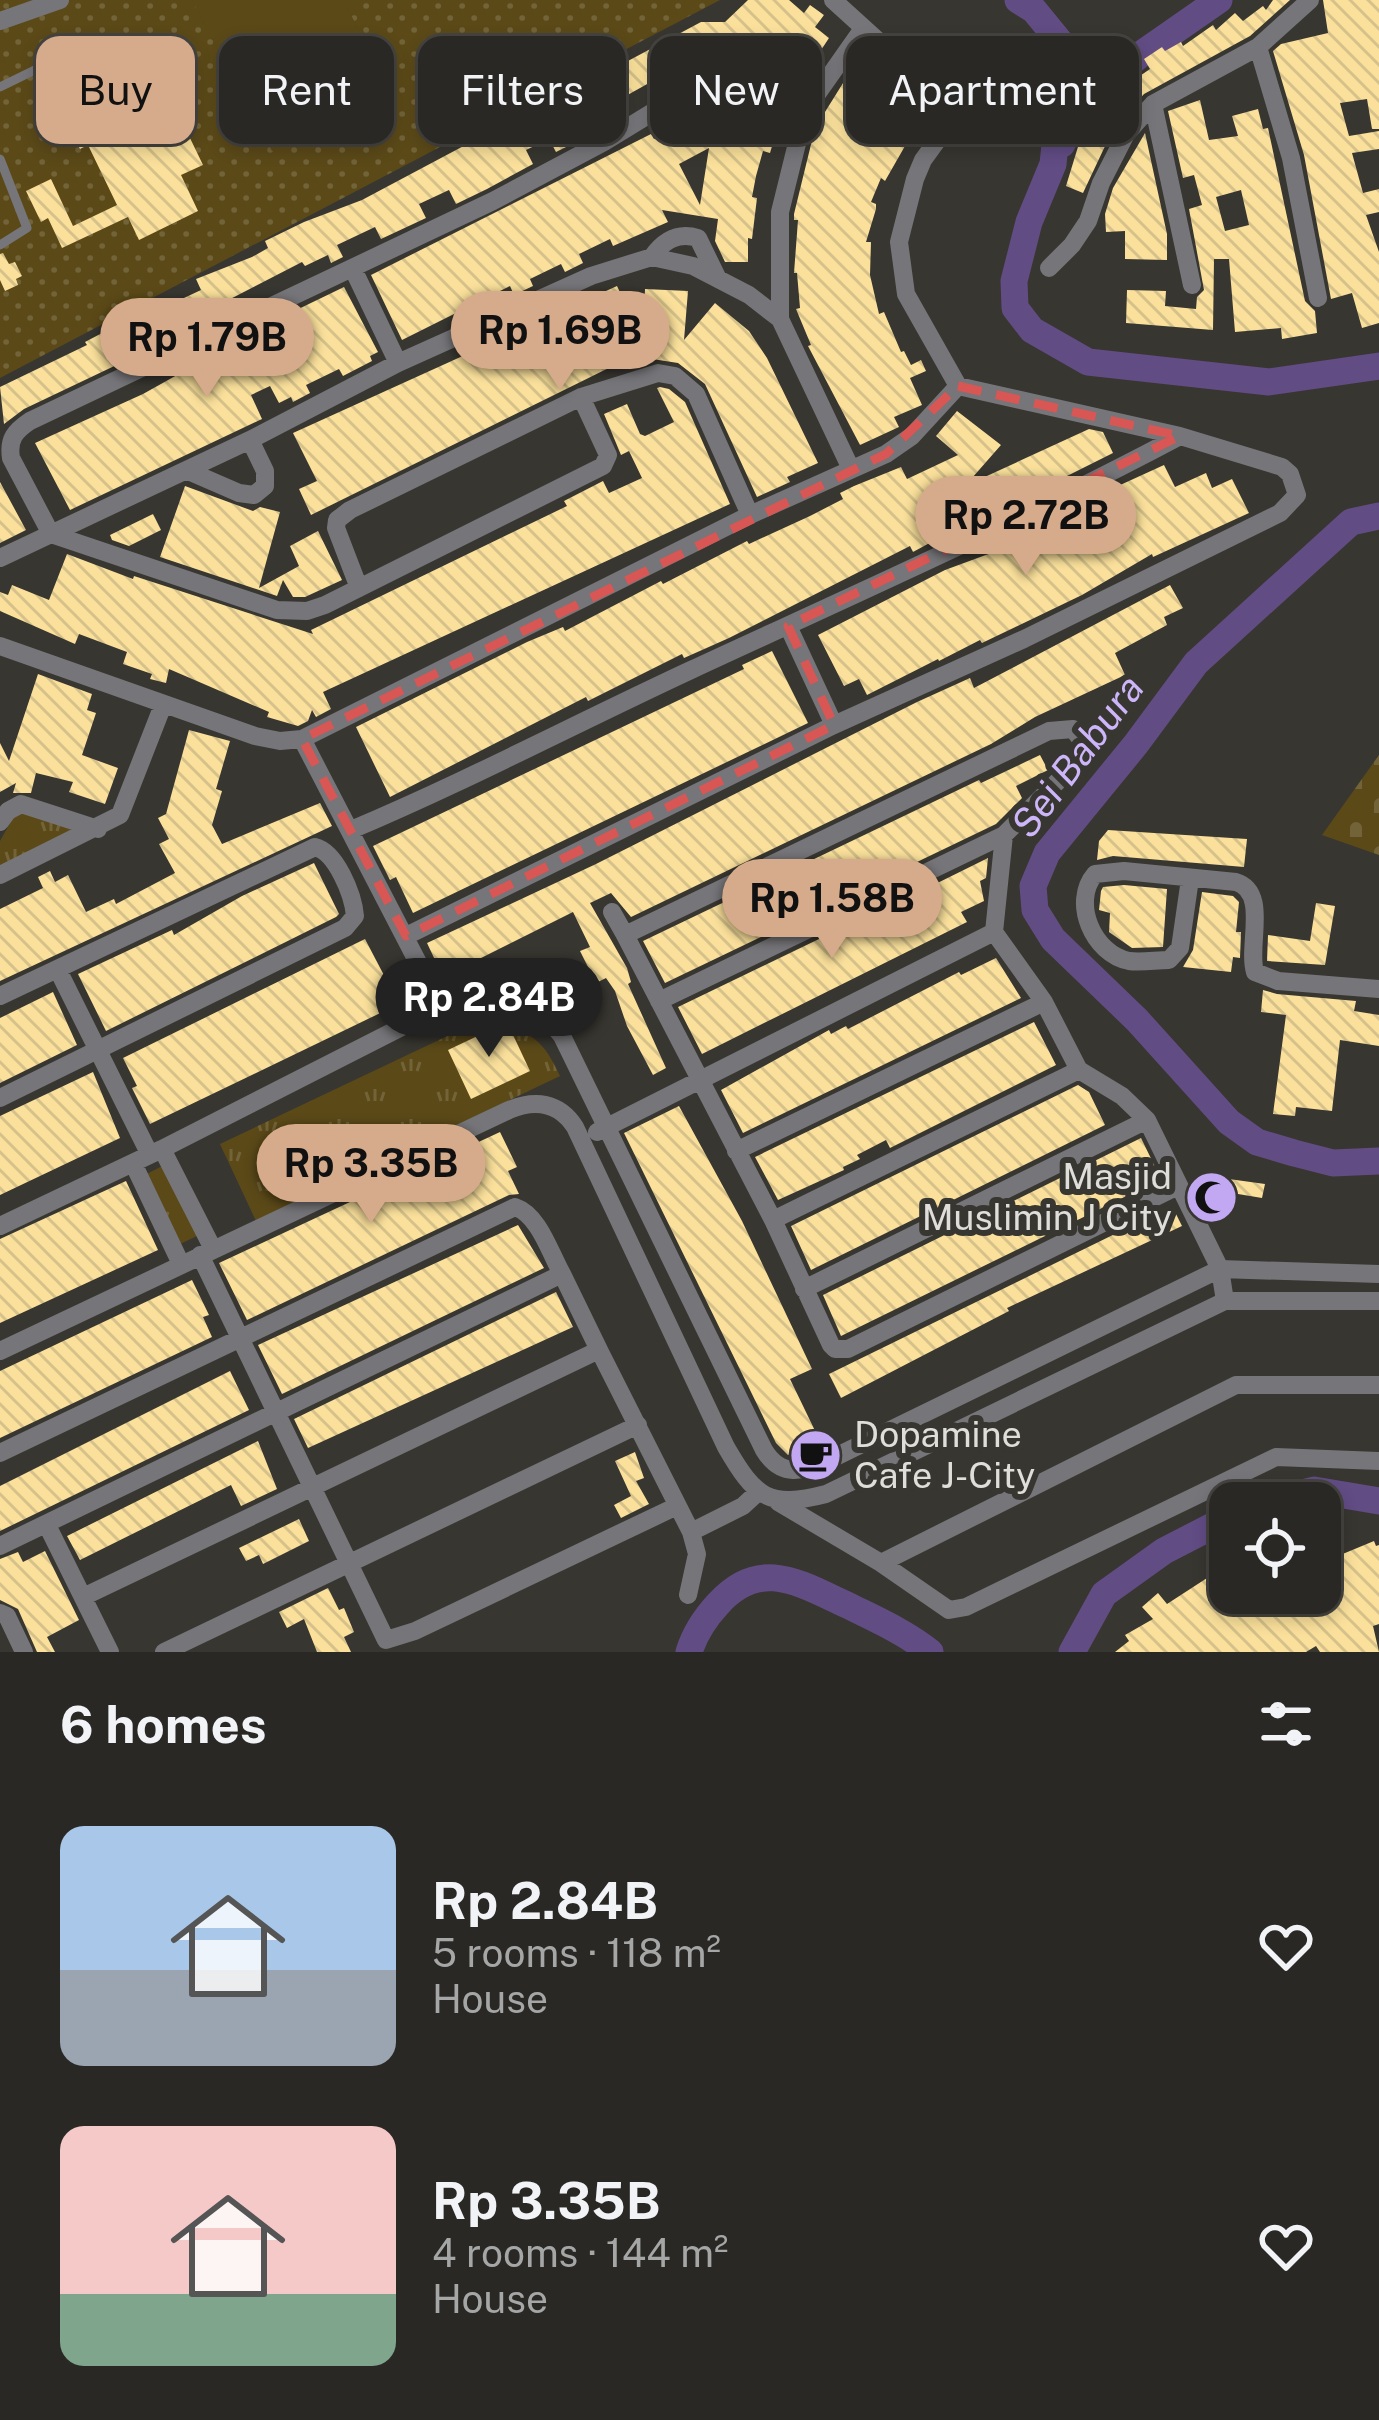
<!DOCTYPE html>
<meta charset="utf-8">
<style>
body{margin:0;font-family:"Public Sans",sans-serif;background:#363431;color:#f1f3f6;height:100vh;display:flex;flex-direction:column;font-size:45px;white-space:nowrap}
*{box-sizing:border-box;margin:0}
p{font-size:39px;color:#a5a6a6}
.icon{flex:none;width:66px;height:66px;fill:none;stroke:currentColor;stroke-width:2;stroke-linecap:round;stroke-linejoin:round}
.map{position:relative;height:1652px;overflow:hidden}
.drawer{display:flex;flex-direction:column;background:#2a2824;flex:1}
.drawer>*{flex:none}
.banner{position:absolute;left:36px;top:36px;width:1308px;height:108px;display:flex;gap:24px}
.buttons{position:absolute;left:1209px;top:1482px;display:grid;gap:24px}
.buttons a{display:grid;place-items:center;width:132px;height:132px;border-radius:24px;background:#2a2824;box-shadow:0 6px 18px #0003,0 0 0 3px #464441;font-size:60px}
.price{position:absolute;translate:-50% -102px;padding:0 27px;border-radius:42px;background:#d6ab8b;color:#111;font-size:39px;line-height:78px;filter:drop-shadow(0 3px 6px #0008)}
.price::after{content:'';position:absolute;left:50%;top:72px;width:36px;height:27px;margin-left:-18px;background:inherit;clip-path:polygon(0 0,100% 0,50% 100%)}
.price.current{background:#222;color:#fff}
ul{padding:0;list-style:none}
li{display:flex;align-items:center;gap:36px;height:300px;padding:0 60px}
li span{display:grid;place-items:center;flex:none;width:336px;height:240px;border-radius:24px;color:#555}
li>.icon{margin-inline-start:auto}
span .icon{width:144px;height:144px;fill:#fffc;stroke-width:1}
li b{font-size:51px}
h2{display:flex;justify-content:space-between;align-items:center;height:144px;padding:0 60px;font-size:51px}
.pill{padding:0 42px;border-radius:24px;background:#2a2824;box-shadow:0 6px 18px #0003,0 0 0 3px #464441;font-size:42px;line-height:108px}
.pill.current{background:#d6ab8b;color:#111}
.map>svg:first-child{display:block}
.grass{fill:url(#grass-tufts)}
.cemetery{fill:url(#cemetery-stones)}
.park{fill:url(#park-dots)}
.pitch{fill:#5b4918}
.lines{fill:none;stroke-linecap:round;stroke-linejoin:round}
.river{stroke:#614c84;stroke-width:27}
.building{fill:url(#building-back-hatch);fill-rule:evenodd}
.service{stroke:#767579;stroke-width:9}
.minor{stroke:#767579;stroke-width:18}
.marked{fill:none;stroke:#d85654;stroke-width:9;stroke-dasharray:24 15;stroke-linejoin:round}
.labels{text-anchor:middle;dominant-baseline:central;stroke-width:12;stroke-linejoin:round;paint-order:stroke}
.poi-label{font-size:36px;fill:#e0deda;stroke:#383630;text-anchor:end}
.water-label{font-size:39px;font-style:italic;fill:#cdb5f9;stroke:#383630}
</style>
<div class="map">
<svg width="1379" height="1652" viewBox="0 0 1379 1652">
<defs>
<pattern id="grass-tufts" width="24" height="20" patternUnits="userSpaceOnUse" patternTransform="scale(3)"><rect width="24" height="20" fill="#5b4918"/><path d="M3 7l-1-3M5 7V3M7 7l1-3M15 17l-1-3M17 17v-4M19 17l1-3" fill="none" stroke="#726339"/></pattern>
<pattern id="cemetery-stones" width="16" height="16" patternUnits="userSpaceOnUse" patternTransform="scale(3)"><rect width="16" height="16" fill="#5b4918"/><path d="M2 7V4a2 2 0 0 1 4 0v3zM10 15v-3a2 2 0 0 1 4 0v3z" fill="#726339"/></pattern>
<pattern id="park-dots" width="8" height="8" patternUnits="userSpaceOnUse" patternTransform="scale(3)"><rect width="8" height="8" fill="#5b4918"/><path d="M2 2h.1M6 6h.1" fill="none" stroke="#726339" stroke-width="1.8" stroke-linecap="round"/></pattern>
<pattern id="building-back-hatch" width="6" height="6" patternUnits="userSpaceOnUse" patternTransform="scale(3)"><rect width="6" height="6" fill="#fae09b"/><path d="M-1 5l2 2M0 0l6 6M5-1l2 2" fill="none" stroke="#d5c189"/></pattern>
</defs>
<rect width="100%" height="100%" fill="#383630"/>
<path class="grass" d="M18,809L82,830L0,868V841Z
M496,1020C533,1035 543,1039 560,1076L256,1221L220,1144L479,1021Z
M166,1164L201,1234L180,1244L145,1175Z"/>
<path class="cemetery" d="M1379,755V855L1322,835Z"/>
<path class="park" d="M0,0H720L0,378Z"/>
<path class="pitch" d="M192,0H343L390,88L272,151Z"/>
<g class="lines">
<path class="river" d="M1018,0L1034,10L1065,48L1053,164L1029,222L1014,281L1015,308L1032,330L1088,362L1269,382L1379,366
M1062,144L1079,108L1137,57L1219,0
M1379,516L1351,522L1196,663L1136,744L1047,853L1033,886L1035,910L1053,939L1137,1020L1229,1122L1257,1142L1294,1153L1333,1163L1379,1161
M1261,1503L1314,1490L1379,1501
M689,1652C695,1633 704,1619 718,1604C760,1557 799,1583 847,1605C875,1619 905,1632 930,1652
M1072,1652L1104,1594L1164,1551L1230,1517"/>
</g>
<path class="building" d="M748,0H789L804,13L810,5L824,15L815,27L829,38L794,91L767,76L769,73L743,63L742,66L728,62L729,58H702L682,66L685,71L651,87L649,83L565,130L572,144L556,152L549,139L526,150L533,164L487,189L456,204L449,190L419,204L426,218L381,239L375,227L337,245L343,257L331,263L328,255L305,266L302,262L207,311L211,320L24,409L4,424L0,387L87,345L85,342L104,332L105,335L201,290L196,279L252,257L268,248L265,241L304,222L362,200L488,133L487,130L523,116L521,111L596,78L701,22H725Z
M1273,0H1290L1250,36L1144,94L1114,127L1083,193L1066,186L1081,137L1092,142L1112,120L1104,112L1114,101L1109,97L1150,69L1144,59L1162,47L1165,51L1181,42L1183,46L1213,25L1216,30L1235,13L1243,21L1263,6L1266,10Z
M1323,0H1379V129H1372L1367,99L1340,103L1349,136L1379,131V149L1352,153L1363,193L1379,189V212L1366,215L1379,252V323L1362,328L1352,293L1331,299L1304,155L1273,51L1281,44L1328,33Z
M858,59L891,83L886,90L931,124L915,144L909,139L885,181L881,178L871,202L876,204V209L866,242H871L870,275L879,314L884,312L901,352L904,351L911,365L921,360L926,371L910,378L922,405L894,417L899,427L860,445L808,346L811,345L796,309L800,308L797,273H794L798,220H794V214L815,128Z
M1200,100L1209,140L1238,136L1232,116L1258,109L1263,129L1268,128L1305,301L1315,311L1317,333L1282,339L1281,328L1235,332L1229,259H1214L1213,330L1126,323L1127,290L1166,291L1165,306L1196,309L1197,297L1204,290L1189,209L1202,205L1194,175L1183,178L1168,111ZM1241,190L1249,225L1225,231L1216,197Z
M718,108L734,141L742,115L778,126L770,153L763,151L756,176L752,197L757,198L752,239L748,238V262H725L715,241L718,219L662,210L668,222L613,246L610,239L579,254L583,263L565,272L561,264L530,279L533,286L514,295L510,286L402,340L371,275L651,134L654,139L678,128L680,133ZM709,148L700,205L679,164Z
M176,109L203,165L181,175L198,211L139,240L128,217L62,248L48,218L41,222L26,191L51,179L73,226L117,205L88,145L80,149L74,137L116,115L126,133Z
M1145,133L1167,234V260L1125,259V231L1106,232L1105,214L1113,188Z
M3,253L9,264L15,262L22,276L16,279L18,285L5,291L0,280V254Z
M617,286L643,341L645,289L688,291L684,340L715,303L749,331L767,358L818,463L787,477L790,482L757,497L705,384L678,363L633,356L311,515L299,489L317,481L293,433Z
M344,287L378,352L370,356L372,361L343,376L339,369L306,385L310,393L293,402L291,397L279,403L270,386L251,395L262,419L70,510L35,443L143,394L195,365L197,369L228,353L224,345Z
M660,387L669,389L685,402L730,504L323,692L331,709L316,717L312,710L308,721L298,726L267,717L269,712L169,669L166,683L150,679L152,674L123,664L127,652L79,634L75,644L0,611V592L8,595L12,585L49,600L67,554L133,579L134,576L313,634L311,630L567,506L564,501L603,481L609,493L642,478L629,451L621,455L604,414L627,404L640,434L645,436L674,422L657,388Z
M957,411L1001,445L965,486L1089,429L1103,432L1113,453L1057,481L1055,478L1031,489L1008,502L1010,507L987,518L985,513L913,552L910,546L729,638L684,658L682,654L588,701L586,697L390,797L356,727L527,642L563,627L565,631L661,581L663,584L747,541L749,544L810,516L843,499L840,493L854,486L901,467L907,479L958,455L936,436Z
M1164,465L1175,487L1206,473L1212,488L1232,479L1249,513L1153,557L1152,554L1082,595L982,643L980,640L939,661L938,659L867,695L859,679L844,686L818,635L945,570L1002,549L1003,552L1046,530L1047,534L1073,522L1071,518L1121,492L1118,486Z
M0,482L26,530L0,543Z
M185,486L253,511L260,507L280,512L259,588L299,566L290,546L318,531L342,580L305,597H293L283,580L277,596L160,557Z
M153,514L161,530L129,546L112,540L110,535Z
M1170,585L1183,608L1164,617L1167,625L1115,653L1125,675L1035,717L991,744L631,917L611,893L590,903L627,968L631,982L628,984L666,1068L653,1075L627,1026L615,991L606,978L596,983L580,951L590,947L573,912L443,977L427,943L596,864L917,702L970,678L974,688Z
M772,651L808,723L413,913L396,877L390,880L373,846L744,669L742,665Z
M38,674L92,694L87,710L96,713L82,755L118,768L105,804L69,792L73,782L36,773L31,793H13L16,783L0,792V743L9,761Z
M189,730L230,741L216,789L222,791L212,825L222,844L320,803L332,826L0,981V909L43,888L38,877L50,871L55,882L68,875L86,912L114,899L116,904L175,873L159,844L169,839L158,818L166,814Z
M1040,755L1048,770L1016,786L1022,798L996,824L665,983L643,941L979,780L981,783Z
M1108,830L1247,839L1244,867L1113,856L1097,860L1099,841Z
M988,858L986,878L980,881L984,901L961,912L967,922L702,1054L678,1007L875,912L878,918L902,906L899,902Z
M314,863L339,914L336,917L106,1031L78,974L172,930L174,935L242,896Z
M1124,885L1167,889L1163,947L1132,948L1109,932L1110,913L1099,910L1101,891L1103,887Z
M1202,892L1233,896L1239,902L1236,932H1241L1240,958L1233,957L1231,972L1183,967L1193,950Z
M1316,903L1335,906L1325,965L1267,961L1268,935L1310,941Z
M365,939L399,1004L150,1124L132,1088L137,1086L123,1058Z
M996,958L1021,998L743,1133L721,1090L829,1030L831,1034L846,1026L848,1029L959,972L961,975Z
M1263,990L1277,994L1356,1001L1354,1011L1379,1015V1046L1340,1040L1332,1111L1296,1107L1295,1116L1273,1114L1286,1015L1261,1012Z
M53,992L77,1045L0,1083V1018Z
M507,1022L530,1071L471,1099L448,1050Z
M1034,1022L1056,1065L890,1148L886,1140L857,1155L860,1159L843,1167L844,1170L778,1200L755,1157Z
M93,1072L120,1138L0,1195V1116Z
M1078,1085L1089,1092L1105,1125L811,1270L791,1226Z
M679,1106L742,1221L812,1369L790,1379L819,1439L788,1455L776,1443L624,1133Z
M500,1132L517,1167L508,1171L519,1194L509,1195L247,1320L219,1263Z
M1141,1138L1161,1179L841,1336L823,1295Z
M1200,1175L1265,1184L1262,1198L1226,1192L1222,1219L1210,1217L1197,1192Z
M126,1181L158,1250L0,1323V1239Z
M1172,1206L1182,1226L1007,1308L1009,1311L841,1398L829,1374Z
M518,1225L544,1268L282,1394L258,1345Z
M192,1280L209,1315L203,1317L212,1337L0,1438V1371Z
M556,1292L573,1327L308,1448L294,1419Z
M230,1371L249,1410L0,1531V1486Z
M258,1441L277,1489L241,1506L231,1485L80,1560L67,1536Z
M635,1452L644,1478L636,1481L649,1504L621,1518L614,1505L631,1496L615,1461Z
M299,1519L309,1541L263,1564L259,1555L246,1561L239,1548Z
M1320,1534L1333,1558L1374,1541L1376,1546L1379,1545V1624L1373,1626L1379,1652H1320L1316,1646L1306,1652H1115L1129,1641L1125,1635L1153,1619L1142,1607L1158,1593L1167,1604L1224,1567L1230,1576V1593H1243L1246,1599L1256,1593H1320Z
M45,1551L79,1620L47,1637L55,1652H37L18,1609L0,1600V1559L18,1552L23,1562Z
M328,1588L339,1610L344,1608L354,1632L344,1637L351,1652H317L304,1619L287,1628L279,1612Z"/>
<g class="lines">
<path class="service" d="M0,87L43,66
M0,159L27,228L0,245"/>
<path class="minor" d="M0,21L60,0
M1258,47L1291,158L1318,298
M1153,104L1192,285
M652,257C664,240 678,232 698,238L717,277
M1049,268L1072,245L1088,221L1101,183L1126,134L1153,104L1258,47L1310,0
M353,269L398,363
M581,397L608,455L603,466L325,605L307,611L277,610L51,534L11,458C8,439 15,431 30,421L493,201L604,142L702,82L739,80L805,111
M851,469L780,319V212L805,111L862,30
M186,470L239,493L254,495L265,486V471L250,440
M0,558L250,440L398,363L591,276L652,257L693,266L749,295L780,319
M359,588L336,528L337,520L350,510L581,397L658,373L675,376L696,394L750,515
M788,626L834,725
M0,646L255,736L280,741L302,739L750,515L886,454L912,436L958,386
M302,739L427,980
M0,822L8,811L21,804L98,829
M351,830C467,781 577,723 691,670C855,594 1020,521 1180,436
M0,875L120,815L163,705
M1190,879L1180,948L1169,960C1156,960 1141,963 1129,961C1093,954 1071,902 1095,874L1124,871L1236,882C1269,892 1247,946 1255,972L1278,981L1379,989
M612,912L625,935
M994,932L1004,835L1081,758L1083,742L1073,729L1049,731L625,935L773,1220L831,1345L835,1349H848L1178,1186
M406,936L834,725L1024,639L1280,513L1297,495L1290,474L1282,467L1180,436L958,386L906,294L899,242L915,179L923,160L944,131L946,115L931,89L833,0
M58,970L150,1155
M0,996L315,847C336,852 353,894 355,916L345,928L0,1098
M659,1001L1004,835
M597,1132L994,932L1044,1002L1079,1070L1122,1096L1147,1120L1220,1269L1225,1301
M162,1149L213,1249
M736,1151L1044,1002
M133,1163L181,1264
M773,1220L1079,1070
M0,1226L162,1149L441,1007C484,992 534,997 562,1036L764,1450C781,1478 803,1472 829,1460L1220,1269L1379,1274
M200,1255L386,1640L415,1631L677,1506
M562,1274L599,1350
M804,1289L1147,1120
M0,1351L509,1110C535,1099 559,1102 575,1127L726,1447C755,1497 768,1509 826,1494L1225,1301H1379
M0,1453L515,1207C539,1215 550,1253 562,1274L0,1546
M778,1502L881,1563L949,1610L966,1607L1276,1457L1379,1461
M47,1525L110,1652
M691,1532L743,1506L759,1491
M881,1563L1236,1385H1379
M83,1597L599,1350L691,1532L697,1554L688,1595
M0,1613L7,1616L24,1652
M164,1652L638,1425"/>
</g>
<path class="marked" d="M958,386L1180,436L788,626L834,725L406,936L302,739L886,454Z"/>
<defs>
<symbol id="mosque-disc" viewBox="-11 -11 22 22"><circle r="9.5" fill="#c2a7f2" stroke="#383630"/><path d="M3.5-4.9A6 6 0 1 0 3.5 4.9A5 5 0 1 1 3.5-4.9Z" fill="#111"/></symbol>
<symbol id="cafe-disc" viewBox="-11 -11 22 22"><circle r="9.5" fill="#c2a7f2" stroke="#383630"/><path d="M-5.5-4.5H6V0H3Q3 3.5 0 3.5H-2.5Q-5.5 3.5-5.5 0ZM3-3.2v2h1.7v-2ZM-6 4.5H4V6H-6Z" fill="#111"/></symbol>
</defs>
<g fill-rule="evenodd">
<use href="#mosque-disc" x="1182" y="1168" width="59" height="59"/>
<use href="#cafe-disc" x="786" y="1426" width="59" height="59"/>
</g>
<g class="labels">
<g class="poi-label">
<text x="1172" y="1176">Masjid<tspan x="1172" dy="41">Muslimin J City</tspan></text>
<text x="854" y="1434" text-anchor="start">Dopamine<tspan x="854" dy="41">Cafe J-City</tspan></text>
</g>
<g class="water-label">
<text transform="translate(1077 756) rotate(-53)">Sei Babura</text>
</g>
</g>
</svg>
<div class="buttons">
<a><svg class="icon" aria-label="locate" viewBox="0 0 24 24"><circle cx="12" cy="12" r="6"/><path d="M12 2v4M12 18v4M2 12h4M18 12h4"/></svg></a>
</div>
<b class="price" style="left:560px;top:393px">Rp 1.69B</b>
<b class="price" style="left:207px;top:400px">Rp 1.79B</b>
<b class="price" style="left:1026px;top:578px">Rp 2.72B</b>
<b class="price" style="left:832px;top:961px">Rp 1.58B</b>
<b class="price current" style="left:489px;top:1060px">Rp 2.84B</b>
<b class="price" style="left:371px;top:1226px">Rp 3.35B</b>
<div class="banner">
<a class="pill current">Buy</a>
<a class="pill">Rent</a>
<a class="pill">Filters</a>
<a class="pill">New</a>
<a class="pill">Apartment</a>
</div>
</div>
<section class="drawer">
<h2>6 homes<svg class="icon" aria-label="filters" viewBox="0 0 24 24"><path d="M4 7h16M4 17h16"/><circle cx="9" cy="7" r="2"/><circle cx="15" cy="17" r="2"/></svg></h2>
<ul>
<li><span style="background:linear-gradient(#a9c7e8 60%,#9aa5b1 0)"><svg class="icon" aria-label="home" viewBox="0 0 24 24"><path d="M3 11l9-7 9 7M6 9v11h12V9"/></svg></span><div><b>Rp 2.84B</b><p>5 rooms · 118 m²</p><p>House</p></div><svg class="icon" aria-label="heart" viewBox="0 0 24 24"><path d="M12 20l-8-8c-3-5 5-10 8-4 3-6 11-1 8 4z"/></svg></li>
<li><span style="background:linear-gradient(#f6c9c9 70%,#7fa58c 0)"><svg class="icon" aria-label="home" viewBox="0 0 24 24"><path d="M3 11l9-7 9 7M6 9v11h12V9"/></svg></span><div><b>Rp 3.35B</b><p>4 rooms · 144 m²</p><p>House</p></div><svg class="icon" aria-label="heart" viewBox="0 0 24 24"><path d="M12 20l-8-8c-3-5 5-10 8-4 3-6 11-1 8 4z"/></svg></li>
</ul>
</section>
